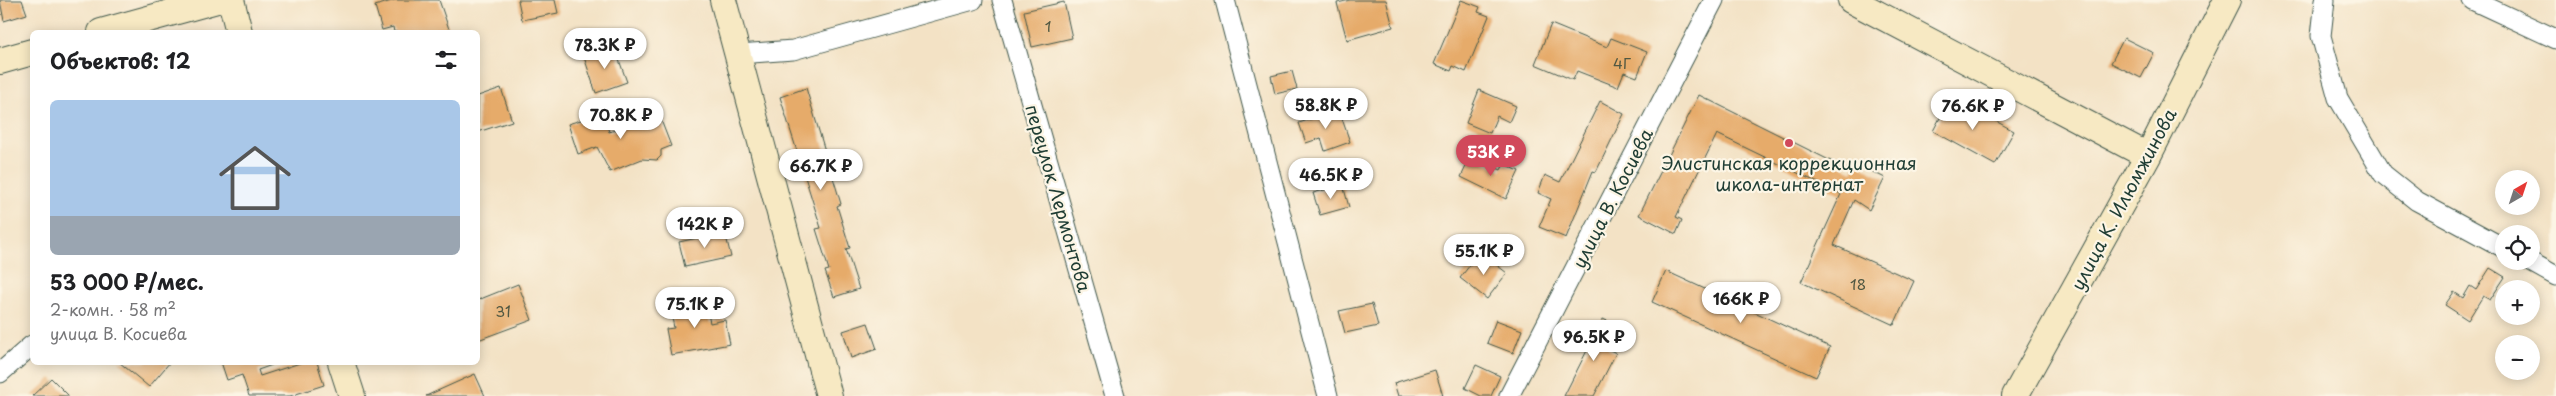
<!DOCTYPE html>
<html lang="ru">
<meta charset="utf-8">
<style>
body{margin:0;font-family:"Playpen Sans",sans-serif;background:#f2f2f2;color:#202124;height:100vh;display:flex;flex-direction:column;font-size:19px;white-space:nowrap}
*{box-sizing:border-box;margin:0}
p{font-size:16px;color:#757577}
.icon{flex:none;width:28px;height:28px;fill:none;stroke:currentColor;stroke-width:2;stroke-linecap:round;stroke-linejoin:round}
.map{position:relative;flex:1;overflow:hidden}
.drawer{position:absolute;left:30px;top:30px;width:450px;height:335px;display:flex;flex-direction:column;background:#fff;border-radius:8px;box-shadow:0 2px 12px #0003}
.drawer>*{flex:none}
.needle{width:32px;rotate:39deg}
.buttons{position:absolute;left:2495px;top:170px;display:grid;gap:10px}
.buttons a{display:grid;place-items:center;width:45px;height:45px;border-radius:50%;background:#fff;box-shadow:0 2px 12px #0003;font-size:25px}
.price{position:absolute;translate:-50% -42px;padding:0 11px;border-radius:18px;background:#fff;color:#222;font-size:16px;line-height:32px;filter:drop-shadow(0 1px 2px #0008)}
.price::after{content:'';position:absolute;left:50%;top:30px;width:15px;height:11px;margin-left:-8px;background:inherit;clip-path:polygon(0 0,100% 0,50% 100%)}
.price.current{background:#d1495b;color:#fff}
ul{padding:0;list-style:none}
li{display:grid;align-content:center;gap:10px;height:265px;padding:0 20px}
li+li{border-top:1px solid #e0e0e0}
li span{display:grid;place-items:center;height:155px;border-radius:8px;color:#555}
li>.icon{margin-inline-start:auto}
span .icon{width:90px;height:90px;fill:#fffc;stroke-width:1}
li b{font-size:21px}
h2{display:flex;justify-content:space-between;align-items:center;height:60px;padding:0 20px;font-size:21px}
.map>svg:first-child{display:block}
.building{fill:#e6ab6a}
.lines{fill:none;stroke-linecap:round;stroke-linejoin:round}
.street-casing{stroke:#3f564a;stroke-width:21}
.secondary-casing{stroke:#3f564a;stroke-width:28}
.street{stroke:#fff;stroke-width:19}
.secondary{stroke:#f7e9c3;stroke-width:26}
.poi-dot{fill:#d1495b;stroke:#fcf5e5;stroke-width:2}
.labels{text-anchor:middle;dominant-baseline:central;stroke-width:4.5;stroke-linejoin:round;paint-order:stroke}
.number-label{font-size:15px;fill:#515842}
.poi-label{font-size:18px;fill:#1f3d34;stroke:#fcf5e5}
.street-label{font-size:18px;fill:#1f3d34;stroke:#fcf5e5}
</style>
<div class="map">
<svg width="2556" height="396" viewBox="0 0 2556 396">
<rect width="100%" height="100%" fill="#fcf5e5"/>
<filter id="ink" filterUnits="userSpaceOnUse"><feTurbulence type="fractalNoise" baseFrequency=".02" numOctaves="2"/><feDisplacementMap in="SourceGraphic" scale="10" xChannelSelector="R" yChannelSelector="G"/><feConvolveMatrix kernelMatrix="1 2 1 2 8 2 1 2 1" color-interpolation-filters="sRGB"/></filter>
<filter id="wash" filterUnits="userSpaceOnUse"><feTurbulence type="fractalNoise" baseFrequency=".0096" numOctaves="4" result="noise"/><feDisplacementMap in="SourceGraphic" scale="20" xChannelSelector="R" yChannelSelector="G"/><feGaussianBlur stdDeviation="1.12" result="paint"/><feColorMatrix in="noise" values="0 0 0 0 0 0 0 0 0 0 0 0 0 0 0 0 0 1.4 0 .05"/><feComposite in="paint" operator="in"/></filter>
<g filter="url(#wash)">
<rect width="100%" height="100%" fill="#f3e2c5"/>
<g id="blocks">
<path class="building" d="M0,0H22L27,14L4,21Z
M395,0H439L450,32H394L393,27L382,30L375,6Z
M518,0H555L558,13L522,20Z
M1350,0H1386L1393,27L1347,40L1337,3Z
M1461,0L1480,7L1478,12L1489,16L1466,72L1453,66L1451,71L1434,64Z
M1064,2L1072,38L1032,47L1024,11Z
M1551,24L1607,47L1611,38L1647,52L1637,77L1624,72L1618,87L1577,71L1573,80L1535,64Z
M2124,38L2154,53L2141,78L2111,63Z
M614,46L627,82L596,93L584,57Z
M1292,71L1297,89L1275,94L1271,76Z
M501,88L512,121L478,132V96Z
M806,88L841,204L837,206L850,248L846,249L859,289L834,297L825,271L829,270L816,229L821,228L780,97Z
M1479,90L1516,106L1509,122L1497,116L1490,133L1466,123Z
M1699,95L1853,172L1857,164L1885,178L1869,210L1854,200L1834,245L1914,281L1894,325L1801,282L1841,194L1717,134L1676,217L1682,220L1676,234L1639,215Z
M1951,97L2014,131L1995,165L1933,131Z
M1600,101L1624,114L1596,172L1593,171L1566,238L1539,227L1551,199L1538,193L1545,175L1560,182Z
M1339,110L1350,142L1325,151L1321,138L1306,143L1299,123Z
M603,113L609,132L659,115L671,146L661,150V156L657,160L642,159L610,172L597,147L578,154L568,124Z
M1471,156L1501,170L1504,164L1519,171L1506,199L1461,177Z
M1343,185L1349,207L1320,215L1313,193Z
M725,232L731,257L685,267L679,242Z
M1480,252L1507,273L1487,299L1460,278Z
M2490,268L2505,277L2490,300L2483,296L2468,320L2445,305L2454,292L2463,298L2470,286L2476,290Z
M1666,271L1830,347L1816,377L1652,302Z
M518,284L532,320L478,340V300Z
M705,300L710,323L725,320L730,344L671,355L666,329L674,328L670,307Z
M1372,304L1378,326L1345,333L1339,311Z
M1603,319L1620,327L1608,349L1616,353L1594,396H1564Z
M1496,320L1522,330L1513,353L1487,343Z
M868,323L877,349L851,358L843,331Z
M119,362H170L149,387Z
M221,362H271L272,365L258,370L260,376L303,362H317L324,385L290,396H249L242,375L227,380Z
M1476,365L1500,376L1491,396H1481L1465,388Z
M1435,370L1443,396H1398L1394,383Z
M475,374L485,396H426Z
M51,378L69,396H32Z"/>
</g>
</g>
<g filter="url(#ink)">
<use href="#blocks" fill-opacity="0" stroke="#3f564a" stroke-width="1"/>
<g class="lines">
<defs>
<path id="street" d="M1002,0L1115,396
M1225,0L1328,396
M2325,0L2321,36L2338,98L2383,174L2417,201L2504,248
M2472,0L2556,39
M738,54L793,50L973,0
M2529,261L2556,276
M0,373L32,345
M1509,396L1714,0"/>
<path id="secondary" d="M231,0L239,32
M723,0L829,396
M1851,0L2148,156
M101,32L217,0
M0,61L32,52
M341,362L352,396
M2015,396L2148,156L2227,0"/>
</defs>
<use href="#street" class="street-casing"/>
<use href="#secondary" class="secondary-casing"/>
<use href="#street" class="street"/>
<use href="#secondary" class="secondary"/>
</g>
</g>
<circle class="poi-dot" cx="1789" cy="143" r="5"/>
<g class="labels">
<g class="number-label">
<text x="1048" y="25">1</text>
<text x="1622" y="62">4Г</text>
<text x="1858" y="283">18</text>
<text x="503" y="310">31</text>
</g>
<g class="poi-label">
<text x="1789" y="162">Элистинская коррекционная<tspan x="1789" dy="21">школа-интернат</tspan></text>
</g>
<g class="street-label">
<text transform="translate(1059 198) rotate(74)">переулок Лермонтова</text>
<text transform="translate(1612 198) rotate(-63)">улица В. Косиева</text>
<text transform="translate(2123 199) rotate(-62)">улица К. Илюмжинова</text>
</g>
</g>
</svg>
<div class="buttons">
<a><svg class="needle" viewBox="-14 -14 28 28"><path d="M0-13l5 13h-10z" fill="#e53935"/><path d="M0 13l5-13h-10z" fill="#757577"/></svg></a>
<a><svg class="icon" aria-label="locate" viewBox="0 0 24 24"><circle cx="12" cy="12" r="6"/><path d="M12 2v4M12 18v4M2 12h4M18 12h4"/></svg></a>
<a>+</a>
<a>−</a>
</div>
<b class="price" style="left:605px;top:70px">78.3K ₽</b>
<b class="price" style="left:1326px;top:130px">58.8K ₽</b>
<b class="price" style="left:1973px;top:131px">76.6K ₽</b>
<b class="price" style="left:621px;top:140px">70.8K ₽</b>
<b class="price current" style="left:1491px;top:177px">53K ₽</b>
<b class="price" style="left:821px;top:191px">66.7K ₽</b>
<b class="price" style="left:1331px;top:200px">46.5K ₽</b>
<b class="price" style="left:705px;top:249px">142K ₽</b>
<b class="price" style="left:1484px;top:276px">55.1K ₽</b>
<b class="price" style="left:1741px;top:324px">166K ₽</b>
<b class="price" style="left:695px;top:329px">75.1K ₽</b>
<b class="price" style="left:1594px;top:362px">96.5K ₽</b>
<section class="drawer">
<h2>Объектов: 12<svg class="icon" aria-label="filters" viewBox="0 0 24 24"><path d="M4 7h16M4 17h16"/><circle cx="9" cy="7" r="2"/><circle cx="15" cy="17" r="2"/></svg></h2>
<ul>
<li><span style="background:linear-gradient(#a9c7e8 75%,#9aa5b1 0)"><svg class="icon" aria-label="home" viewBox="0 0 24 24"><path d="M3 11l9-7 9 7M6 9v11h12V9"/></svg></span><div><b>53 000 ₽/мес.</b><p>2-комн. · 58 m²</p><p>улица В. Косиева</p></div></li>
</ul>
</section>
</div>
